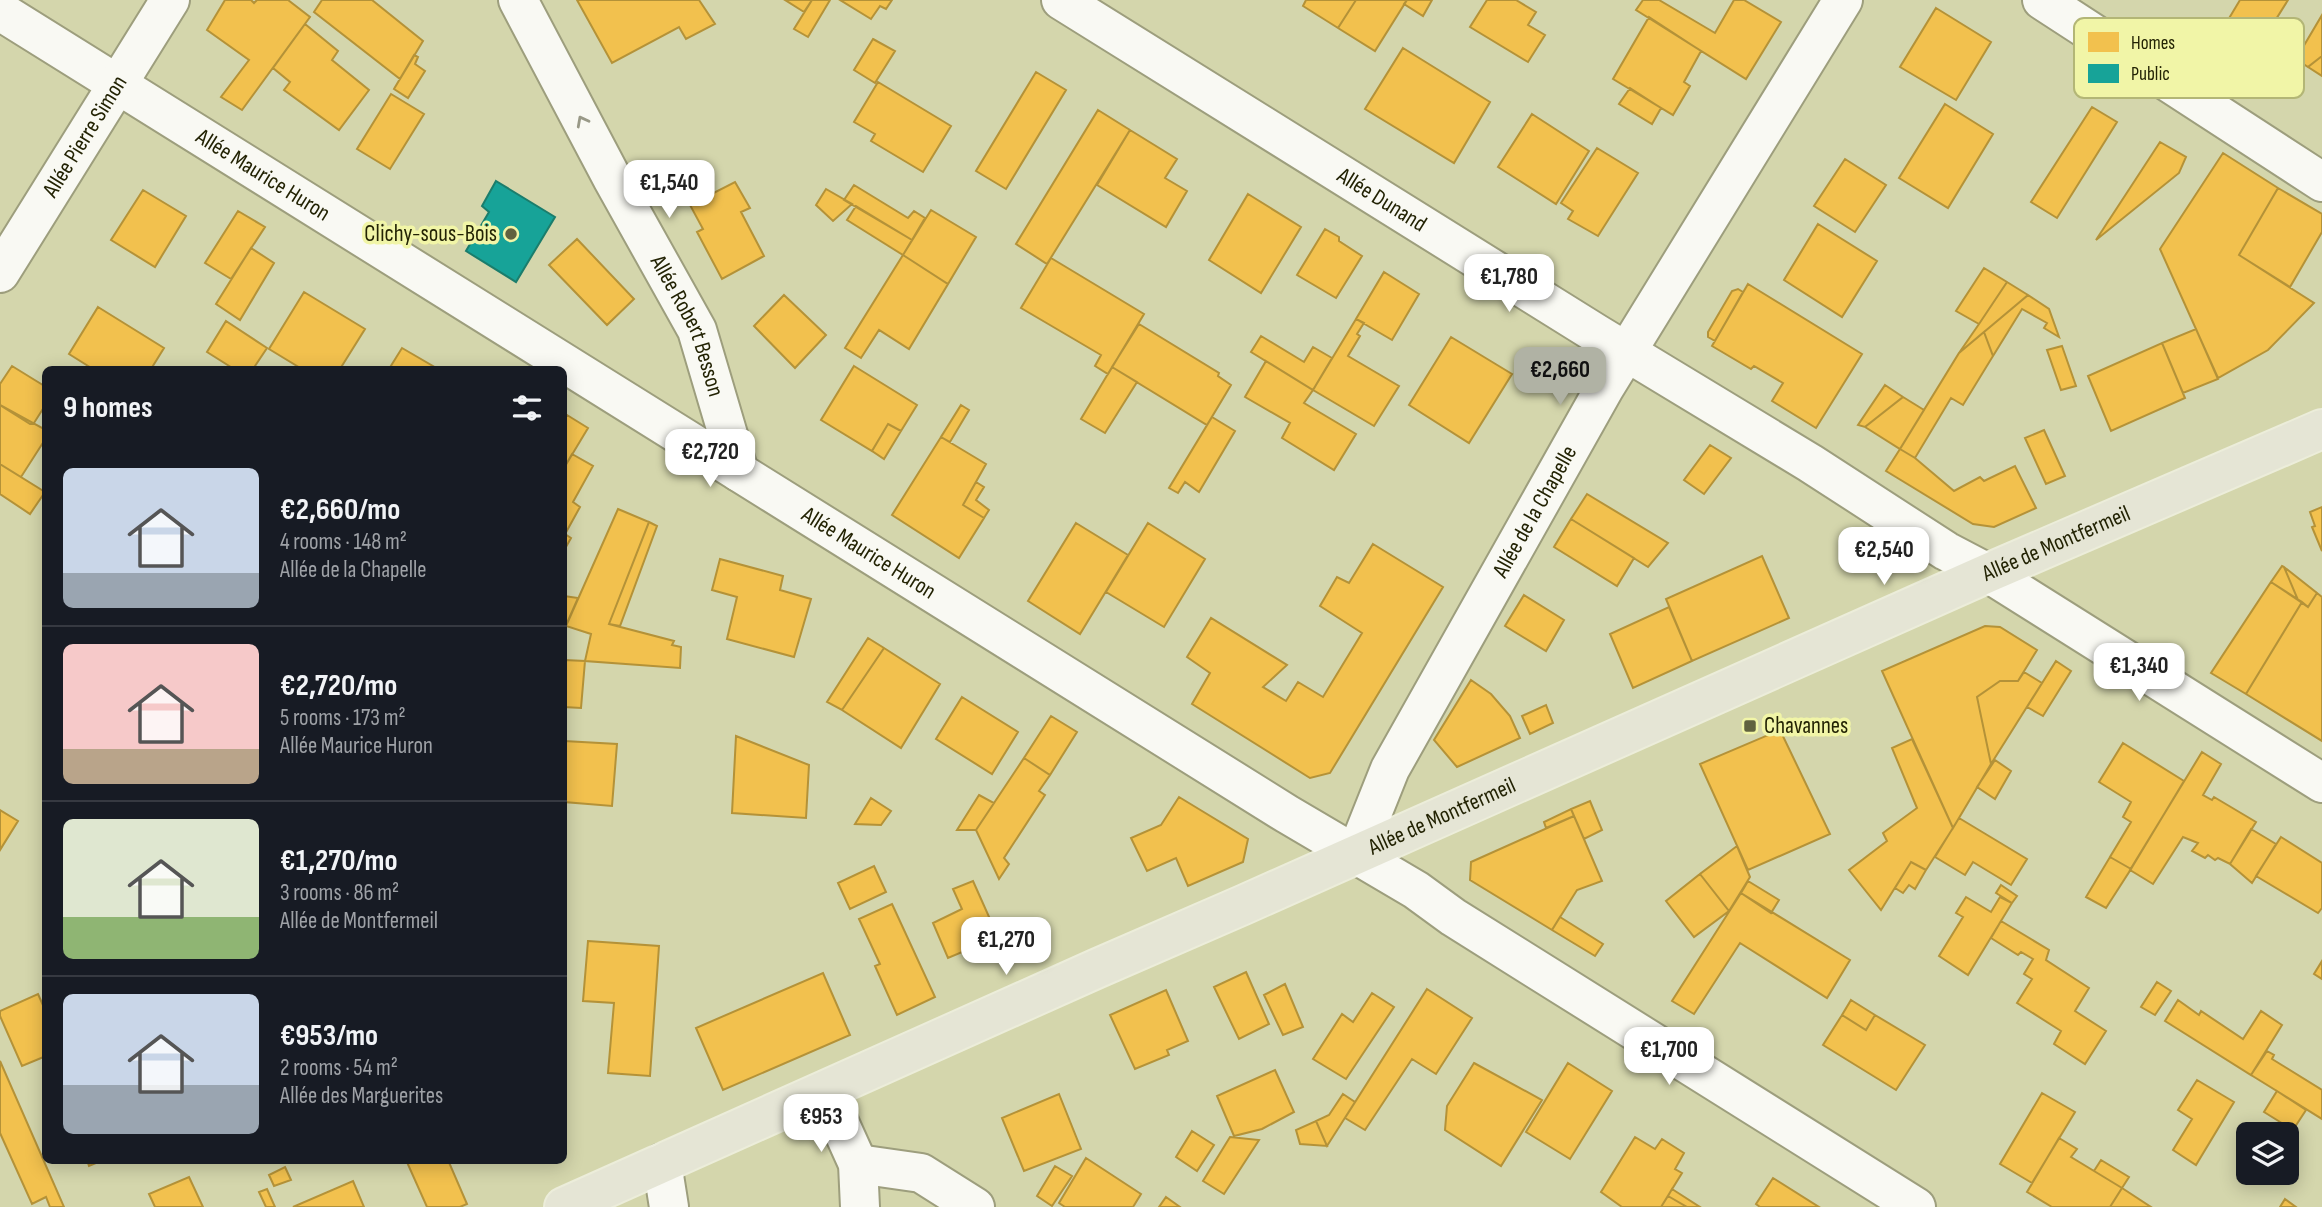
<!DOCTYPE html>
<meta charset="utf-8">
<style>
body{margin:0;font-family:"Sofia Sans Condensed",sans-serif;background:#242831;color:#f1f3f6;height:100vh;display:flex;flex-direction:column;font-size:26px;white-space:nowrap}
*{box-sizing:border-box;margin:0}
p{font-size:23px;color:#9ea1a6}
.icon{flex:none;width:38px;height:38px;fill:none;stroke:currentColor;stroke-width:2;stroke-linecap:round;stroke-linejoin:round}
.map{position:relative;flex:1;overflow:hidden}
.sheet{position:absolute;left:42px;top:366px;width:525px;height:798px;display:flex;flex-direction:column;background:#171b24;border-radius:10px;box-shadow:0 4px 18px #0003}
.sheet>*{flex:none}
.buttons{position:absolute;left:2236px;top:1122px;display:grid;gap:14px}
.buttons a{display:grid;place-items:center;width:63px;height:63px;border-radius:10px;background:#171b24;box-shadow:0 4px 18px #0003;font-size:35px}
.price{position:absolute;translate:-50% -60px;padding:0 16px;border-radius:14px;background:#fff;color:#222;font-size:23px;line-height:46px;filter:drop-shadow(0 2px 4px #0008)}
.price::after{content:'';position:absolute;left:50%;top:42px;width:21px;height:16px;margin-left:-10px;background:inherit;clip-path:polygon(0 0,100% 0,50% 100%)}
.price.active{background:#b0b2a4;color:#111}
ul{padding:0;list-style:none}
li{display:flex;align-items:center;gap:21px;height:175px;padding:0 21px}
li+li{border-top:2px solid #363941}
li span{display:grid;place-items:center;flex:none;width:196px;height:140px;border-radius:10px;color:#555}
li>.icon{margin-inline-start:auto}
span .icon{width:84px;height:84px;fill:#fffc;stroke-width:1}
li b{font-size:30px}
h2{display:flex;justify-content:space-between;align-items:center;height:84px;padding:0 21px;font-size:30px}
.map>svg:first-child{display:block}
.homes{fill:#f2c14e;stroke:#b49238;stroke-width:2}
.public{fill:#17a398;stroke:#1b7d6c;stroke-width:2}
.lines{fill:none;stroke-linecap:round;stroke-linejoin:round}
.minor-casing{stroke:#9d9e7d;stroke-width:42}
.major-casing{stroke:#ecedda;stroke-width:42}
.minor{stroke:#f9f9f3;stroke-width:38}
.major{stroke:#e5e5d5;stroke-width:38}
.oneway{stroke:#999987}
.poi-dot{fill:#61623f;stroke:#f1f5a7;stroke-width:2.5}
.labels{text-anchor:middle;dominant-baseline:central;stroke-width:7;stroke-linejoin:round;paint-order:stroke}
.street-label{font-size:23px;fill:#232304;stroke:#f1f5a7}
.poi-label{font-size:23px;fill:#232304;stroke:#f1f5a7;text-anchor:end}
.key{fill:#f1f5a7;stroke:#b3b676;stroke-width:2}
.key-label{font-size:19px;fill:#232304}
</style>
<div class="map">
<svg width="2322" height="1207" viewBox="0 0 2322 1207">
<rect width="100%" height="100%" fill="#d4d6ac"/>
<path class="homes" d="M225,0H251L254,3L257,0H288L310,17L242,110L221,97L249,60L207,30Z
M322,0H372L423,41L400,79L314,12Z
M577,0H699L715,24L686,39L679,27L612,63Z
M785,0H812L804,12Z
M812,0H830L808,37L794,29Z
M840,0H892L886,9L880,6L871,19Z
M1306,0H1356L1338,28L1303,6Z
M1356,0H1407L1375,51L1338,28Z
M1407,0H1432L1423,16L1404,4Z
M1487,0H1516L1536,12L1528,25L1545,35L1528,62L1470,27Z
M1643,0H1659L1715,33L1734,0H1744L1781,22L1746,79L1636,10Z
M2240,0H2288L2256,51L2229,34L2234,25L2228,20Z
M1936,8L1991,42L1956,100L1900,67Z
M2322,15V56L2308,67L2296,59Z
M1649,17L1701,51L1684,82L1690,86L1673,115L1613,79Z
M305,24L338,51L332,60L369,90L339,130L284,90L290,82L273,68Z
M873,39L895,51L875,83L854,70Z
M1403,48L1490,102L1454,163L1365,109Z
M414,55L418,57L415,64L425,71L408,98L394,89Z
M2322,56V76L2308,67Z
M1036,72L1066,90L1006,189L976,171Z
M878,82L951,126L923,172L871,141L875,134L854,122Z
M1630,88L1661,108L1652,124L1619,104Z
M391,94L424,114L390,169L357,149Z
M1945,104L1993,134L1948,208L1899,178Z
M2092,107L2117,122L2057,218L2031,202Z
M1098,110L1130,130L1047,264L1016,244Z
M1532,114L1589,151L1556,204L1498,167Z
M1130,130L1177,159L1165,178L1187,191L1166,227L1097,185Z
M2160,142L2186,157L2179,173L2096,240Z
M1597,148L1638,173L1598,236L1568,219L1573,211L1561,203Z
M2223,153L2278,188L2239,255L2314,303L2268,350L2218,378L2160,249Z
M1845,159L1886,185L1855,232L1814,206Z
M735,182L750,208L741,212L764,256L722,279L697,232L703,229L690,205Z
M854,185L908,218L914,211L925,218L912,240L844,200Z
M2278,188L2322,214V232L2290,287L2239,255Z
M826,189L852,204L833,221L816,205Z
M143,190L186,216L155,267L111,240Z
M1248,194L1301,227L1261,293L1209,260Z
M856,206L912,240L903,255L847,220Z
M931,210L976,237L948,284L903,255Z
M238,211L265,227L231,279L205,263Z
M1818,224L1877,261L1842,317L1784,280Z
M1325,229L1339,237V241L1362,256L1336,298L1297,275Z
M577,239L634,299L607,325L549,265Z
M251,248L274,263L240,320L216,304Z
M903,255L948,284L909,349L879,330L861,358L845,348Z
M1051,258L1144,314L1108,374L1095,366L1101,355L1021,308Z
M1984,268L2007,282L1979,324L1956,311Z
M1384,272L1419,294L1392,340L1356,319Z
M2007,282L2028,295L1959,353L1979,324Z
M1748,284L1862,354L1816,428L1772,401L1783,383L1754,366L1751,369L1712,346Z
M1738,289L1743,292L1715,341L1708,337V332L1732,291Z
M304,292L365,329L340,369H302L269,349Z
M784,295L826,335L795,368L754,326Z
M2028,295L2049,309L2059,337L2044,328L2047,323L2022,309L1993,356L1984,332Z
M98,307L164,348L151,369H93L69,354Z
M1356,319L1364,323L1357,334L1360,336L1348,356L1399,386L1374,426L1313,390Z
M226,321L267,348L253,369H234L207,352Z
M1139,324L1219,373L1218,376L1231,385L1207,425L1112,367Z
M2196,329L2218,379L2183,393L2162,343Z
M1984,332L1993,356L1963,405L1951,398L1915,458L1900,449L1959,353Z
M1261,336L1304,362L1313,347L1332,358L1313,390L1251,352Z
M1451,337L1512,374L1469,443L1409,405Z
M2162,343L2185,398L2111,431L2088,376Z
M2062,346L2076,386L2061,390L2047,350Z
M402,348L438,369H389Z
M1266,361L1313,390L1304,403L1356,434L1334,470L1282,438L1290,423L1245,397Z
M12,366L46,387V404L34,423L30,424L0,405V384Z
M854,366L917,405L901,431L888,424L872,451L821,420Z
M1112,367L1137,382L1105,433L1081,419Z
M1885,385L1903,397L1865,427L1858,425Z
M1903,397L1924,410L1900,449L1865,427Z
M0,405L46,430V438L21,477L0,464Z
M961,405L969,410L950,442L941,437Z
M567,415L588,428L564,468V421Z
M1212,417L1235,431L1199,492L1185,482L1178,493L1169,488Z
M888,424L901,431L884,459L872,451Z
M2044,430L2065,476L2046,484L2025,438Z
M941,437L986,464L963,505L984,518L959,558L892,515Z
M1710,445L1731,458L1704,494L1684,480Z
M1900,449L1915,458L1954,491L1980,477L1984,481L2015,466L2036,508L1994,527L1973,524L1886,471Z
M572,454L593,466L573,502L580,507L564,536V468Z
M0,464L45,492L30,514L0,494Z
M976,482L984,487L976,500L989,510L984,518L963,505Z
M1587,494L1668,543L1648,567L1571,519Z
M2322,507V551L2312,527L2315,526L2310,512Z
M618,509L649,522L609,624L674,641L672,645L681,647L680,668L585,661L591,634L566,626Z
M1571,519L1634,558L1617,586L1554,547Z
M649,522L657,526L620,626L609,624Z
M1076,523L1128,555L1080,634L1028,601Z
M1148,523L1205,559L1164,627L1106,592Z
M565,534L571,538L566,547L564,546Z
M1373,544L1443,587L1330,773L1310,778L1192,704L1210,673L1187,657L1211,618L1287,665L1263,687L1286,701L1298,682L1323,697L1362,633L1320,606L1337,577L1349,583Z
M1762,556L1789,618L1692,661L1666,599Z
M720,559L783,576L780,590L811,599L794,657L727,639L737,597L712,590Z
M2282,566L2284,567L2298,600L2271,582Z
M2284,567L2317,593L2308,607L2298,600Z
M2271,582L2302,602L2246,694L2211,673Z
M2317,593L2322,597V741L2246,694L2302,602L2308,607Z
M1524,595L1564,620L1546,651L1505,626Z
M564,596L578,598L564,630Z
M1669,607L1692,661L1633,688L1610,634Z
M1985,626L2000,627L2037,650L2018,681H2000L1977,697L1991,764L1953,828L1882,671Z
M868,638L884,648L842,710L827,702Z
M884,648L940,684L901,748L842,710Z
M564,660L585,661L581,708L564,707Z
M2056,661L2071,671L2043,716L2027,707Z
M2024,672L2042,683L1991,764L1977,697L2000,681H2018Z
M1471,680L1491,694L1510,716L1520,738L1457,767L1434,740Z
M962,697L1018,732L992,774L936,739Z
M1546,705L1553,723L1530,734L1522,716Z
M1051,716L1077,732L1050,775L1024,758Z
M1780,730L1830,834L1748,870L1700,764Z
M736,736L809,765L806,818L732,813Z
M1912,739L1953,828L1926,870L1911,862L1881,910L1849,870L1887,841L1883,833L1917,808L1892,748Z
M564,741L617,744L612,806L564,802Z
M2123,743L2184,781L2131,869L2110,857L2131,822L2123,817L2131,802L2099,782Z
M2202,752L2221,764L2203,795L2212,800L2214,797L2256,822L2230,864L2218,858L2215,860L2208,855L2205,858L2192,851L2198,843L2183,837L2153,884L2130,870Z
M1024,758L1050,775L1039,791L1045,795L1004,858L1009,864L999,879L976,830Z
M1995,760L2011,771L1995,799L1977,787Z
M979,795L994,803L976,830H957Z
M1179,797L1248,839L1243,862L1188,886L1176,858L1147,871L1131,838L1161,825Z
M871,798L891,811L881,825L855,824Z
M1590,801L1602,830L1584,839L1571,809Z
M1571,809L1574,816L1546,828L1544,822Z
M0,810L18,821L0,850Z
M1574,816L1602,881L1577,890L1552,930L1470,880L1471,862Z
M1959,818L2027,859L2011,885L1973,862L1965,875L1935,857Z
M2251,829L2276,844L2252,883L2230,864Z
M2281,837L2322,863V908L2318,913L2256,876Z
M1737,846L1750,877L1729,911L1700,874Z
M2110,857L2131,869L2106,908L2086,897Z
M1911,862L1926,870L1915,889L1909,885L1903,893L1895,888Z
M874,866L886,892L850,909L838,883Z
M1700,874L1729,911L1694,937L1666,901Z
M973,881L998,937L948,958L933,923L962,909L953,889Z
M1748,881L1779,900L1771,913L1741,893Z
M2001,885L2017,896L2012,903L1996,893Z
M1741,893L1850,960L1827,998L1740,943L1694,1014L1672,1001Z
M1966,897L1991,912L2000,897L2012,903L1968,975L1939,956L1963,917L1956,913Z
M892,904L935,997L897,1015L875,966L880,964L859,919Z
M1560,917L1603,944L1595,956L1552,930Z
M2001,921L2049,950L2046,960L2089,988L2075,1011L2106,1031L2085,1064L2054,1044L2061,1031L2017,1003L2032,979L2024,974L2033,959L2021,952L2018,955L1991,938Z
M588,941L659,946L650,1076L608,1073L614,1003L583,1001Z
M2322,961V979L2314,974Z
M1246,972L1269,1024L1239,1039L1214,987Z
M823,973L850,1035L723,1090L696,1028Z
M2157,982L2171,991L2155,1015L2141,1007Z
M1285,984L1303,1027L1283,1035L1264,995Z
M1427,989L1472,1018L1436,1074L1412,1059L1365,1130L1345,1118Z
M1166,990L1188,1041L1167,1050L1169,1055L1135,1069L1110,1015Z
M1372,993L1394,1007L1346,1079L1313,1059L1342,1014L1353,1022Z
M38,994L46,1012V1056L22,1066L0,1016V1011Z
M1851,1000L1875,1015L1866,1030L1842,1015Z
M2178,1000L2199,1015L2201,1011L2243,1039L2261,1011L2282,1025L2251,1075L2165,1021Z
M1842,1015L1866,1030L1875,1015L1925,1045L1896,1090L1823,1045Z
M2267,1051L2274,1055L2272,1059L2322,1090V1119L2251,1075Z
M0,1061L64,1207H50L46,1197L32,1204L0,1133Z
M1474,1063L1542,1100L1501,1166L1445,1130L1447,1106Z
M1568,1063L1612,1091L1570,1159L1526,1132Z
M1275,1070L1294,1112L1262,1129L1234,1136L1217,1096Z
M2197,1080L2234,1102L2196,1165L2173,1150L2192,1119L2178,1110Z
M2277,1091L2306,1110L2293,1130L2264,1112Z
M2042,1093L2075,1112L2032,1183L2000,1164Z
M1059,1094L1081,1149L1024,1171L1002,1118Z
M1343,1094L1355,1102L1327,1146L1316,1121L1329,1115Z
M1316,1121L1327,1146L1300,1144L1296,1130Z
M1192,1131L1214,1145L1197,1171L1176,1157Z
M1230,1137L1259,1140L1224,1194L1203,1181Z
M1635,1137L1655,1149L1662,1139L1684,1153L1675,1169L1682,1173L1661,1207H1622L1601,1192Z
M2059,1138L2077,1149L2071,1157L2122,1188L2110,1207H2052L2027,1192Z
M1086,1158L1141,1194L1133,1207H1065L1059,1203Z
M87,1160H103L89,1166Z
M406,1160H448L467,1204L460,1207H427Z
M2101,1160L2129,1177L2122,1188L2094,1171Z
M1055,1166L1072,1176L1052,1206L1037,1196Z
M285,1167L291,1180L274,1186L269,1175Z
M189,1177L203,1207H155L149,1194Z
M1773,1178L1819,1207H1760L1756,1204Z
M353,1181L364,1207H293Z
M2122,1188L2151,1207H2110Z
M267,1189L275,1207H266L259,1192Z
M1672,1189L1700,1207H1687L1668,1196Z
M1668,1196L1687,1207H1661Z
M1166,1197L1180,1207H1159Z
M2285,1199L2296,1207H2280Z"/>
<path class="public" d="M496,181L555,217L516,282L466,251L489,212L482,206Z"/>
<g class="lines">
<defs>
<g id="minor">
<path id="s1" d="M518,0L612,178L697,330L739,472"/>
<path id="s2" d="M1061,0L1597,334L1810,463L1946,551L1988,573L2322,783"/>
<path d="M2042,0L2322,182"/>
<path id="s3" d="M0,11L1287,814L1416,890L1453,917L1916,1207"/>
<path id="s4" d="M0,273L170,0"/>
<path id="s5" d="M1356,854L1390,769L1605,387L1843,0"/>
<path d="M825,1091L858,1164L860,1207"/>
<path d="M662,1163L669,1207"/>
<path d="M858,1164L921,1173L975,1207"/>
</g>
<g id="major">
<path id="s6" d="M564,1207L1098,968L1243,905L1988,573L2322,429"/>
</g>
</defs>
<use href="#minor" class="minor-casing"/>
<use href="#major" class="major-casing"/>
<use href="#minor" class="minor"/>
<use href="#major" class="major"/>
</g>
<defs><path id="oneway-chevron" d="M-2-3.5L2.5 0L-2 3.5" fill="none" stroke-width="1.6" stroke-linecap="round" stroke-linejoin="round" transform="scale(1.75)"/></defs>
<use class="oneway" href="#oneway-chevron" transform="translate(582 121) rotate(-118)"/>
<g class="poi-dot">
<circle cx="511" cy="234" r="7"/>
<rect x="1743" y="719" width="14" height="14" rx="3.5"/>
</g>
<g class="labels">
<g class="street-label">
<text stroke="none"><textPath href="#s4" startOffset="161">Allée Pierre Simon</textPath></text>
<text stroke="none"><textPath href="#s3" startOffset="310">Allée Maurice Huron</textPath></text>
<text stroke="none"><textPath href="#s2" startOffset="378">Allée Dunand</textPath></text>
<text stroke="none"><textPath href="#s1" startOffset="368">Allée Robert Besson</textPath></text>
<text stroke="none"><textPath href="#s5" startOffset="387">Allée de la Chapelle</textPath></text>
<text stroke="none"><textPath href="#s6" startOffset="1633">Allée de Montfermeil</textPath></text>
<text stroke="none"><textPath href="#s3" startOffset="1024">Allée Maurice Huron</textPath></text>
<text stroke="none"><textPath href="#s6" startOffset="961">Allée de Montfermeil</textPath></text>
</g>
<g class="poi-label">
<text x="497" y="234">Clichy-sous-Bois</text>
<text x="1764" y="726" text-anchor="start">Chavannes</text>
</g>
</g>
<rect x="2074" y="18" width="230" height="80" rx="10" class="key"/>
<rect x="2088" y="32" width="31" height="20" fill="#f2c14e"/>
<rect x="2088" y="64" width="31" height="19" fill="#17a398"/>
<g class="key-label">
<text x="2131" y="49">Homes</text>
<text x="2131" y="80">Public</text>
</g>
</svg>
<div class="buttons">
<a><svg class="icon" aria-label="layers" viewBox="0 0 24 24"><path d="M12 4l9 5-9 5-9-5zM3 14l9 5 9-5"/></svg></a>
</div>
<b class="price" style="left:669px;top:220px">€1,540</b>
<b class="price" style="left:1509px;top:314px">€1,780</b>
<b class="price active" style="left:1560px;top:407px">€2,660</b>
<b class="price" style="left:710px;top:489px">€2,720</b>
<b class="price" style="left:1884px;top:587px">€2,540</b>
<b class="price" style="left:2139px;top:703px">€1,340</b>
<b class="price" style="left:1006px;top:977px">€1,270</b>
<b class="price" style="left:1669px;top:1087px">€1,700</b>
<b class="price" style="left:821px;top:1154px">€953</b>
<section class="sheet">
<h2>9 homes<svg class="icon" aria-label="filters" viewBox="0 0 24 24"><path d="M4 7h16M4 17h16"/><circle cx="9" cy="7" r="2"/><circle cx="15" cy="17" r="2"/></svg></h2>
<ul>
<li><span style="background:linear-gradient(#c9d6e8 75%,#9aa5b1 0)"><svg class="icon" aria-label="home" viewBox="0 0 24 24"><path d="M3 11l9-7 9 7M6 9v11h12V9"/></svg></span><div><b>€2,660/mo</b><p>4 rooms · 148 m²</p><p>Allée de la Chapelle</p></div></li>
<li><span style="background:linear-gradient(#f6c9c9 75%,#b9a48a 0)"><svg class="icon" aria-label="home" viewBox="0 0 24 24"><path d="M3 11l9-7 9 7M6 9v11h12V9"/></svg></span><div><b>€2,720/mo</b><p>5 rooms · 173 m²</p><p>Allée Maurice Huron</p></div></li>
<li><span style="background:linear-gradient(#dfe7d0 70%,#8fb573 0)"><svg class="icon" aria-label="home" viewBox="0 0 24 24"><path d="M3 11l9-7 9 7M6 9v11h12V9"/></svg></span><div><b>€1,270/mo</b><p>3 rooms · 86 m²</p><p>Allée de Montfermeil</p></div></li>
<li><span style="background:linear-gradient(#c9d6e8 65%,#9aa5b1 0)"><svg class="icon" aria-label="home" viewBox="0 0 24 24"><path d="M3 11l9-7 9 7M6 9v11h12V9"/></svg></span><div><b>€953/mo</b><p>2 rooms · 54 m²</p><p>Allée des Marguerites</p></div></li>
</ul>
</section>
</div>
